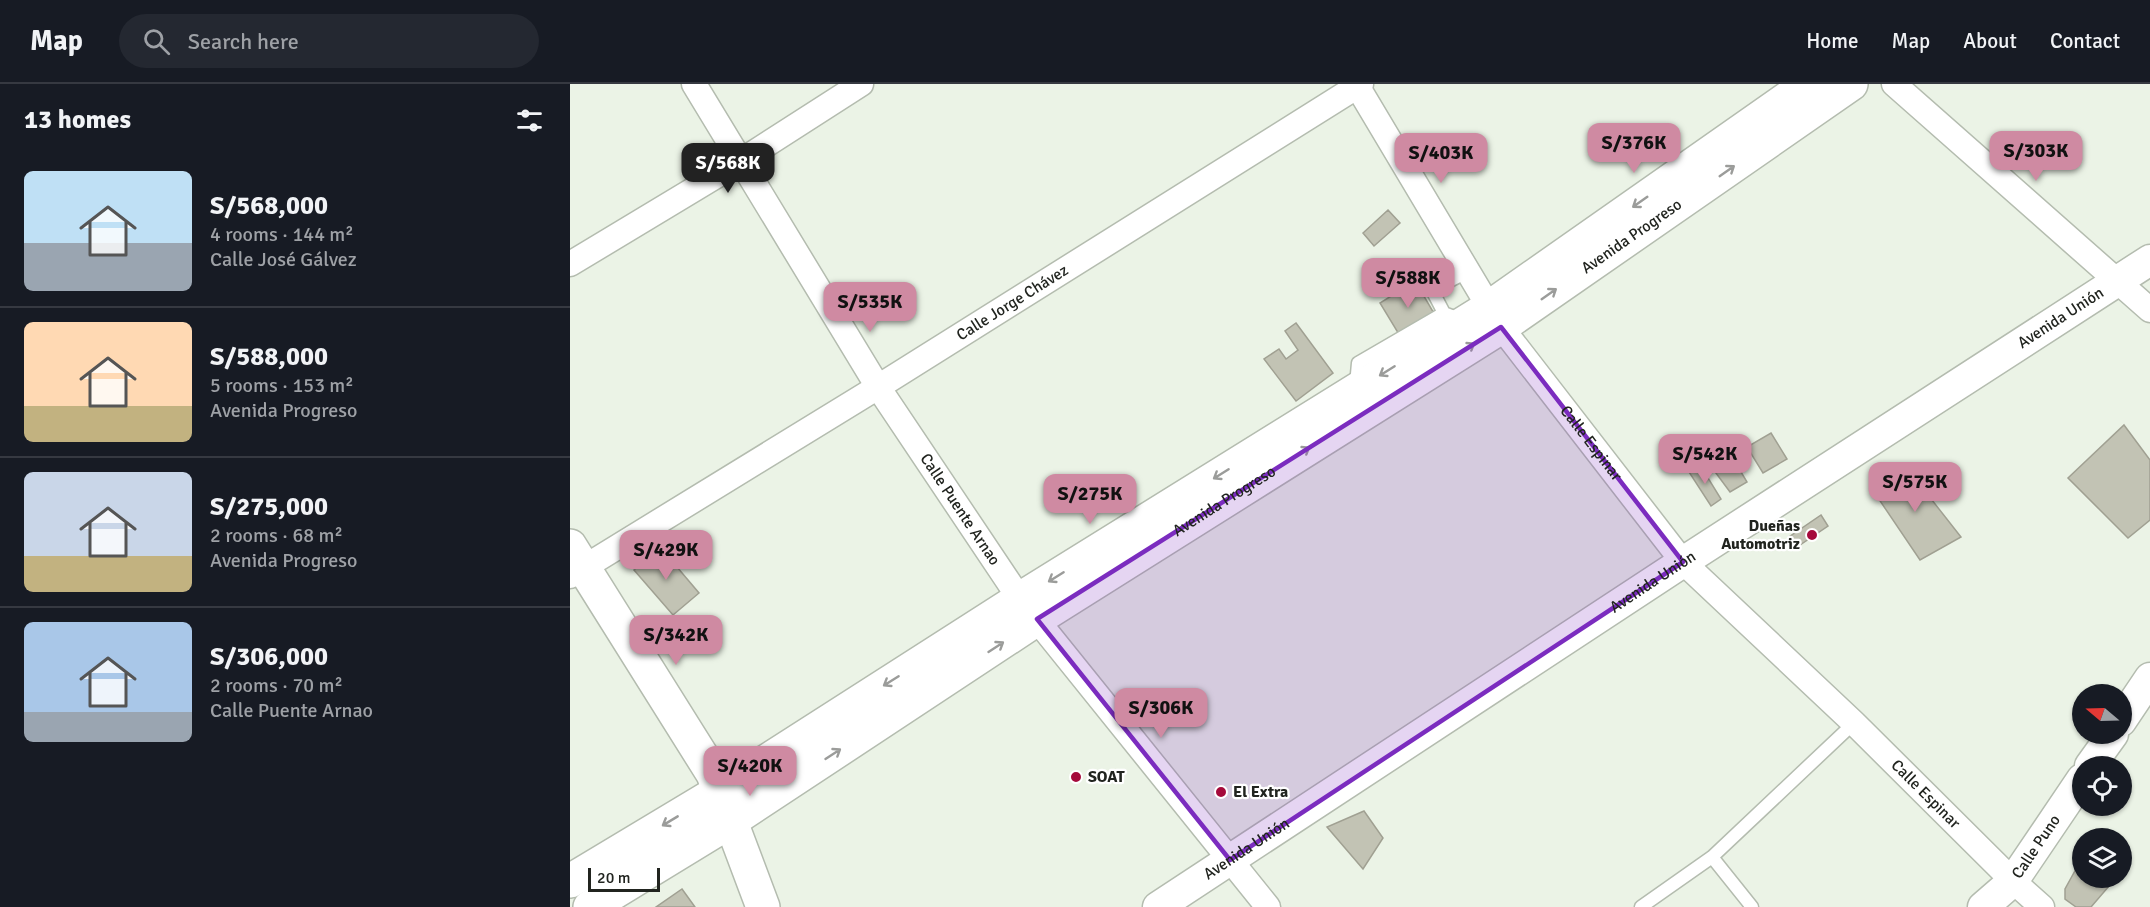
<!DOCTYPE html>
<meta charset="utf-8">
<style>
body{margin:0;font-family:Signika,sans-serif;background:#242831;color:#f1f3f6;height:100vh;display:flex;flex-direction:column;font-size:22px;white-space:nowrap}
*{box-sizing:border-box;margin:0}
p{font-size:20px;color:#9ea1a6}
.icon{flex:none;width:33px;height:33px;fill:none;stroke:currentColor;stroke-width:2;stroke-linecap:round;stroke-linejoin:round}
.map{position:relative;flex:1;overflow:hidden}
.panel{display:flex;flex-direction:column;background:#171b24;width:570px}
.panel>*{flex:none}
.needle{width:39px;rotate:289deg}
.controls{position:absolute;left:1502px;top:600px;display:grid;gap:12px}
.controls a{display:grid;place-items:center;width:60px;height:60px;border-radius:50%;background:#171b24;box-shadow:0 2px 4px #0004;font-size:30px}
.scale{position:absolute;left:18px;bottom:15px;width:72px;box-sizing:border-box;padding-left:6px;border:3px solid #21241f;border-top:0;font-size:16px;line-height:21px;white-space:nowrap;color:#21241f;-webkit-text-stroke:4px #fff;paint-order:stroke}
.price{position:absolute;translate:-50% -51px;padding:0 14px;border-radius:12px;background:#cf8aa2;color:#111;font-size:20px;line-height:39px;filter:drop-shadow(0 2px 3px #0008)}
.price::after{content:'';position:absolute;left:50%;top:36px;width:18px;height:14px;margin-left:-9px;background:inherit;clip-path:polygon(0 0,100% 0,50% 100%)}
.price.on{background:#222;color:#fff}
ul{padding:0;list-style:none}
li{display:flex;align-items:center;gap:18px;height:150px;padding:0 24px}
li+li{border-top:2px solid #363941}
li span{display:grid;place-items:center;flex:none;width:168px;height:120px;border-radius:9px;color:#555}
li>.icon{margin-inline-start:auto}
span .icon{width:72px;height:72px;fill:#fffc;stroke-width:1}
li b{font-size:26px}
h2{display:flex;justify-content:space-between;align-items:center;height:72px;padding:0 24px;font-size:26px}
header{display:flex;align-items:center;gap:36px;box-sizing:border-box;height:84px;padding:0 30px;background:#171b24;border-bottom:2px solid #363941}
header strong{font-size:28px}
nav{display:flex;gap:33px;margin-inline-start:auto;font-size:21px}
.search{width:420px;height:54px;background:#242831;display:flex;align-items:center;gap:15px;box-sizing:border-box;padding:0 21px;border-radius:33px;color:#9ea1a6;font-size:22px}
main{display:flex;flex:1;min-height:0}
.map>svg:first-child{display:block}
.building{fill:#c2c3b4;stroke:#a0a092;stroke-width:1.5}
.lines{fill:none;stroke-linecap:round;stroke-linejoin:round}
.service-casing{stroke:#b4bcaf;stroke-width:15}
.minor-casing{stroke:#b4bcaf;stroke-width:27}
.tertiary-casing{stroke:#b4bcaf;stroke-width:33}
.secondary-casing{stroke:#b4bcaf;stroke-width:36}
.service{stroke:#fff;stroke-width:12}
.minor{stroke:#fff;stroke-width:24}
.tertiary{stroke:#fff;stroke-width:30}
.secondary{stroke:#fff;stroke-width:33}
.oneway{stroke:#9b9c9a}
.marked{fill:#7b2cbf;fill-opacity:0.2;stroke:#7b2cbf;stroke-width:4.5;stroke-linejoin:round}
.poi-dot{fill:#a50a3b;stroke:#fff;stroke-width:2}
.labels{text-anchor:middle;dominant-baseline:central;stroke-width:4.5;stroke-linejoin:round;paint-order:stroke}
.street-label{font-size:16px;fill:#21241f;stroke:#fff}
.poi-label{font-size:16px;font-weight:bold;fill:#21241f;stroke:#fff;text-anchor:start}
</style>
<header>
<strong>Map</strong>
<div class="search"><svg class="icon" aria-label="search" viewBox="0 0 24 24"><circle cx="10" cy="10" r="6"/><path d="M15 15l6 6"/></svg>Search here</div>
<nav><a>Home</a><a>Map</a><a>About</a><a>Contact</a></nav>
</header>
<main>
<section class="panel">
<h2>13 homes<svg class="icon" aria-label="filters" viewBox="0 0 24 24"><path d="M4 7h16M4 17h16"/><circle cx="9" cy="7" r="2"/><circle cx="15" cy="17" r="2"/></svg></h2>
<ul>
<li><span style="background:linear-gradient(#bfe0f5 60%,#9aa5b1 0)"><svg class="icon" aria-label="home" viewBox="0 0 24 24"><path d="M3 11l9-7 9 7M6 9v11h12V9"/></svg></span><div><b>S/568,000</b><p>4 rooms · 144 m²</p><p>Calle José Gálvez</p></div></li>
<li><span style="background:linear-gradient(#ffd9b3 70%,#c2b280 0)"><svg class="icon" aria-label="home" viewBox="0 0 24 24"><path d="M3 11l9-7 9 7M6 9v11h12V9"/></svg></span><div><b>S/588,000</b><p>5 rooms · 153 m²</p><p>Avenida Progreso</p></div></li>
<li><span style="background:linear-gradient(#c9d6e8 70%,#c2b280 0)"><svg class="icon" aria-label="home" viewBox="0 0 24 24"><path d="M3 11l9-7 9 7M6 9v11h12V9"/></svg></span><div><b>S/275,000</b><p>2 rooms · 68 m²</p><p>Avenida Progreso</p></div></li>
<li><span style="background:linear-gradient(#a9c7e8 75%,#9aa5b1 0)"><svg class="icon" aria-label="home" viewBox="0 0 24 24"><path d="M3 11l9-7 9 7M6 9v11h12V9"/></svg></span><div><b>S/306,000</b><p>2 rooms · 70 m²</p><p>Calle Puente Arnao</p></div></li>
</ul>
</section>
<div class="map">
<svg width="1580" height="823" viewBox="0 0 1580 823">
<rect width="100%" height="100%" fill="#ebf3e6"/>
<path class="building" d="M818,126L830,139L804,162L793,149Z
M845,197L865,231L830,252L810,219Z
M726,239L763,289L726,317L694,275L709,265L716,275L728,266L715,247Z
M1554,341L1580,376V436L1558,454L1498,394Z
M1201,349L1217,375L1193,389L1177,363Z
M1158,366L1177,398L1160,408L1137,377Z
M1130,381L1151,415L1141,422L1119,388Z
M1336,383L1391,453L1350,476L1300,402Z
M1251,431L1258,442L1227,463L1219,453Z
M90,463L129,509L103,531L64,486Z
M794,727L813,754L793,785L757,743Z
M1512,774V794H1530L1540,801L1521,823H1506L1495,815V805Z
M112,805L125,823H86Z"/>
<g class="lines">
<defs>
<path id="service" d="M874,229L862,206L899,187
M786,301L788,279L874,229L892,236
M1142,773L1182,823
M1071,823L1142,773L1284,639"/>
<g id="minor">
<path id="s1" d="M124,0L308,303L450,515L698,823"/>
<path id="s2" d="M786,0L931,243L1113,478L1284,639L1443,797L1472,823"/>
<path d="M1324,0L1580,226"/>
<path d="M0,180L171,77L291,0"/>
<path id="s3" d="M0,492L308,303L791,0"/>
</g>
<g id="tertiary">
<path d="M1551,637L1580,594"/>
<path d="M1520,682L1543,650"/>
<path id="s4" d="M588,823L1113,478L1580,176"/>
<path id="s5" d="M1413,823L1443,797L1512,695"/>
</g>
<g id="secondary">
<path d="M0,462L143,690L193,823"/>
<path d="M0,797L150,707L450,515L920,223L1238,0"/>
<path id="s6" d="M20,823L161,737L467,535L931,243L1281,0"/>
</g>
</defs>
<use href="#service" class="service-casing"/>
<use href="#minor" class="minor-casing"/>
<use href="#tertiary" class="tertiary-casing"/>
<use href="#secondary" class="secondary-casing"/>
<use href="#service" class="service"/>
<use href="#minor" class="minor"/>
<use href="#tertiary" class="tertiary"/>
<use href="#secondary" class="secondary"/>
</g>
<defs><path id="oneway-shaft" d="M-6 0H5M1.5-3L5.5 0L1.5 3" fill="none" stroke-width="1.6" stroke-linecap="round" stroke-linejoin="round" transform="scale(1.5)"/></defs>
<g class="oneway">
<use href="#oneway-shaft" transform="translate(1157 87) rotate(-35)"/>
<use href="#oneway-shaft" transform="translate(1070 118) rotate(145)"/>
<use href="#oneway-shaft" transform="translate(979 210) rotate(-35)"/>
<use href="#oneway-shaft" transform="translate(897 264) rotate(-32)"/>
<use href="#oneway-shaft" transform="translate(817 287) rotate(148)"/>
<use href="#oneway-shaft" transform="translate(732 368) rotate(-32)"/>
<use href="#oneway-shaft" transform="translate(651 390) rotate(148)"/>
<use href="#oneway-shaft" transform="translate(486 493) rotate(148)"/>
<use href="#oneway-shaft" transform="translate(426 563) rotate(-33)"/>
<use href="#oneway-shaft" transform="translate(321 597) rotate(148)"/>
<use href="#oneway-shaft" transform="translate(263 670) rotate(-33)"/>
<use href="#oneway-shaft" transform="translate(100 737) rotate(149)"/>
</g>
<path class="marked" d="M931,243L1113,478L660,776L467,535Z"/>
<g class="poi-dot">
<circle cx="1242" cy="451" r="6"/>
<circle cx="506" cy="693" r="6"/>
<circle cx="651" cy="708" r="6"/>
</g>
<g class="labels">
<g class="street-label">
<text stroke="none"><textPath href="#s6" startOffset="1239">Avenida Progreso</textPath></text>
<text stroke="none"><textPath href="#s3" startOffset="520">Calle Jorge Chávez</textPath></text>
<text stroke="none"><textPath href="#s4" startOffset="1078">Avenida Unión</textPath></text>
<text stroke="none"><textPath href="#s2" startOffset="430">Calle Espinar</textPath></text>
<text stroke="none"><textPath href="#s6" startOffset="753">Avenida Progreso</textPath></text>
<text stroke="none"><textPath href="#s1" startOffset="502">Calle Puente Arnao</textPath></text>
<text stroke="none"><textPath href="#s4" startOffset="592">Avenida Unión</textPath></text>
<text stroke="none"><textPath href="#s2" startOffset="916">Calle Espinar</textPath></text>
<text stroke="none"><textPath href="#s5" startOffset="81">Calle Puno</textPath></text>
<text stroke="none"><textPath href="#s4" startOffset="106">Avenida Unión</textPath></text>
</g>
<g class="poi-label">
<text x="1230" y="442" text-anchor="end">Dueñas<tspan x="1230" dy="18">Automotriz</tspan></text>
<text x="518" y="693">SOAT</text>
<text x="663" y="708">El Extra</text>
</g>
</g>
</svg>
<div class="controls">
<a><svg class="needle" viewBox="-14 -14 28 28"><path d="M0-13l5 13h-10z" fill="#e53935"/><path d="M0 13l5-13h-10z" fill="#9ea1a6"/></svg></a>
<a><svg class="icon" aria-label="locate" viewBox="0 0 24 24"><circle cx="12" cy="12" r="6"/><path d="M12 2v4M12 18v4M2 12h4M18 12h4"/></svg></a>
<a><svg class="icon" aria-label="layers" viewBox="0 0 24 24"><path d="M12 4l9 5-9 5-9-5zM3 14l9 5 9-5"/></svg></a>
</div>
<div class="scale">20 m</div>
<b class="price" style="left:1064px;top:90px">S/376K</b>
<b class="price" style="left:1466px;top:98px">S/303K</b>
<b class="price" style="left:871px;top:100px">S/403K</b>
<b class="price on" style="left:158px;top:110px">S/568K</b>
<b class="price" style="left:838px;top:225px">S/588K</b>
<b class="price" style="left:300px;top:249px">S/535K</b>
<b class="price" style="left:1135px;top:401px">S/542K</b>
<b class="price" style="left:1345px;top:429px">S/575K</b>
<b class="price" style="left:520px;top:441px">S/275K</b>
<b class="price" style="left:96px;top:497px">S/429K</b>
<b class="price" style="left:106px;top:582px">S/342K</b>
<b class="price" style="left:591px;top:655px">S/306K</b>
<b class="price" style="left:180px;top:713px">S/420K</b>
</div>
</main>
